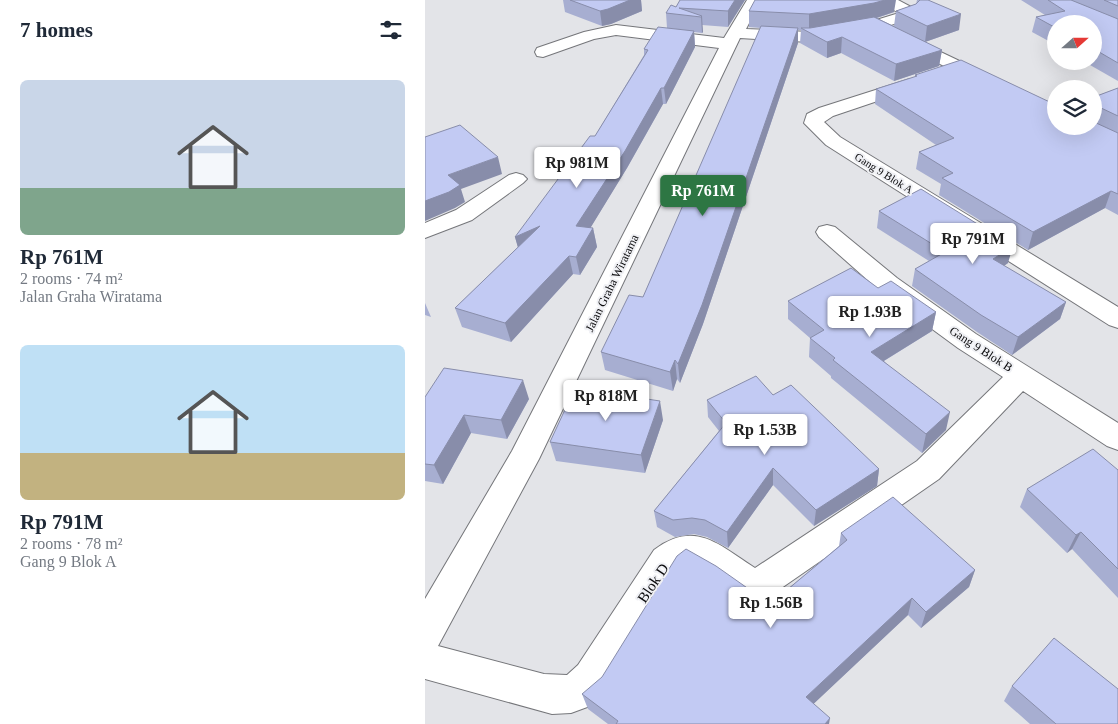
<!DOCTYPE html>
<meta charset="utf-8">
<style>
body{margin:0;font-family:"Times New Roman",serif;background:#f6f6f7;color:#1f2937;height:100vh;display:flex;flex-direction:column;font-size:19px;white-space:nowrap}
*{box-sizing:border-box;margin:0}
p{font-size:16px;color:#747a83}
.icon{flex:none;width:28px;height:28px;fill:none;stroke:currentColor;stroke-width:2;stroke-linecap:round;stroke-linejoin:round}
.map{position:relative;flex:1;overflow:hidden}
.panel{display:flex;flex-direction:column;background:#fff;width:425px}
.panel>*{flex:none}
.needle{width:32px;rotate:69deg}
.buttons{position:absolute;left:622px;top:15px;display:grid;gap:10px}
.buttons a{display:grid;place-items:center;width:55px;height:55px;border-radius:50%;background:#fff;box-shadow:0 5px 20px #0002;font-size:25px}
.price{position:absolute;translate:-50% -42px;padding:0 11px;border-radius:5px;background:#fff;color:#222;font-size:16px;line-height:32px;filter:drop-shadow(0 1px 2px #0008)}
.price::after{content:'';position:absolute;left:50%;top:30px;width:15px;height:11px;margin-left:-8px;background:inherit;clip-path:polygon(0 0,100% 0,50% 100%)}
.price.current{background:#2d7643;color:#fff}
ul{padding:0;list-style:none}
li{display:grid;align-content:center;gap:10px;height:265px;padding:0 20px}
li span{display:grid;place-items:center;height:155px;border-radius:8px;color:#555}
li>.icon{margin-inline-start:auto}
span .icon{width:90px;height:90px;fill:#fffc;stroke-width:1}
li b{font-size:21px}
h2{display:flex;justify-content:space-between;align-items:center;height:60px;padding:0 20px;font-size:21px}
main{display:flex;flex:1;min-height:0}
.map>svg:first-child{display:block}
.lines{fill:none;stroke-linecap:round;stroke-linejoin:round}
.minor-casing{stroke:#75767a;stroke-width:2}
.minor{fill:#fff;fill-rule:evenodd}
.wall{fill:#a7aed1}
.shaded-wall{fill:#888daa}
.building{fill:#c2caf3;stroke:#888daa}
.labels{text-anchor:middle;dominant-baseline:central;stroke-width:4;stroke-linejoin:round;paint-order:stroke}
.far-street-label{font-size:11px;fill:#0b0b0d;stroke:#f0f1f5}
.street-label{font-size:12px;fill:#0b0b0d;stroke:#f0f1f5}
.near-street-label{font-size:15px;fill:#0b0b0d;stroke:#f0f1f5}
</style>
<main>
<section class="panel">
<h2>7 homes<svg class="icon" aria-label="filters" viewBox="0 0 24 24"><path d="M4 7h16M4 17h16"/><circle cx="9" cy="7" r="2"/><circle cx="15" cy="17" r="2"/></svg></h2>
<ul>
<li><span style="background:linear-gradient(#c9d6e8 70%,#7fa58c 0)"><svg class="icon" aria-label="home" viewBox="0 0 24 24"><path d="M3 11l9-7 9 7M6 9v11h12V9"/></svg></span><div><b>Rp 761M</b><p>2 rooms · 74 m²</p><p>Jalan Graha Wiratama</p></div></li>
<li><span style="background:linear-gradient(#bfe0f5 70%,#c2b280 0)"><svg class="icon" aria-label="home" viewBox="0 0 24 24"><path d="M3 11l9-7 9 7M6 9v11h12V9"/></svg></span><div><b>Rp 791M</b><p>2 rooms · 78 m²</p><p>Gang 9 Blok A</p></div></li>
</ul>
</section>
<div class="map">
<svg width="693" height="724" viewBox="0 0 693 724">
<rect width="100%" height="100%" fill="#e3e4e8"/>
<g class="lines">
<defs>
<path id="minor" d="M322,0H336L321,29L384,32L448,21L474,13L456,3L454,0H473L488,8L491,15L488,18L450,30L384,42L315,38L114,459L13,646L119,674L142,675L153,665L229,550C270,519 294,545 330,568L492,461L578,377L533,348L454,290L394,237L391,232L394,227L402,225L410,227L472,278L551,334L693,423V450L682,446L598,391L514,479L342,598L330,603L318,598L266,564L263,565L253,572L181,691L165,706L146,713L127,714L0,679V599L87,451L294,48L191,35L169,39L118,57L112,56L110,52L112,48L159,32L191,25L299,38Z
M482,36L566,76L569,80L566,84L560,85L554,84L476,44L474,41L476,38Z
M485,79L491,80L494,84L491,88L408,116L399,122L415,137L693,307V328L684,325L401,145L379,123L382,114L394,108Z
M91,173L98,175L102,179L98,183L47,220L0,238V223L31,210L84,175Z"/>
</defs>
<use href="#minor" class="minor-casing"/>
<use href="#minor" class="minor"/>
</g>
<path class="wall" d="M138,0H216L217,11L186,24L177,26L140,12Z
M255,0H320L303,27L277,25L278,32L277,33L269,32L270,47L241,104H238L202,168L165,228H168L172,247L155,275L148,274L86,342L37,327L30,308L93,247L90,237L170,136L219,55V49L242,28L241,13L251,7Z
M492,0H503L534,30L500,42L517,50L514,66L469,81L416,53L402,58L375,43L376,30H373V43L278,324L255,383L252,379L248,391L180,370L176,352L218,297L336,28L324,27V11L469,12L452,18L469,26L471,11L491,4Z
M596,0H693V81L658,61H669V24H631V45L607,32L611,17L620,15Z
M490,75L669,126V97L693,88V215L680,208L603,250L514,195L516,184L491,169L494,152L511,145L450,104L451,89L490,77Z
M454,211L583,263L579,266L641,302L635,319L587,355L552,332L487,286L490,269L504,261L452,228Z
M453,288L511,312L507,331L459,361L521,430L497,453L406,378V376L384,357L385,338L363,319V301Z
M0,303L6,317L0,315Z
M348,395L454,469L452,486L389,526L348,485L303,548L282,537L269,534L250,537L232,527L229,511L294,431L283,417L282,400Z
M0,397L104,399L82,439L46,433L18,484L0,481Z
M238,420L220,473L131,461L125,442Z
M693,470V598L647,549L642,553L595,507L602,489Z
M416,533L550,570L544,587L496,628L483,615L388,704L404,724H183L163,709L157,694L345,604L414,546Z
M587,686L693,724H605L579,701Z"/>
<path class="shaded-wall" d="M205,0H216L217,11L186,24L177,26L175,11Z
M310,0H320L303,27V11Z
M460,0H471L469,12L448,19L384,30V14Z
M536,14L534,30L500,42L502,26Z
M277,16L278,32L277,33L276,17Z
M373,28V43L278,324L255,383L253,364Z
M269,31L270,47L241,104L239,88Z
M417,37L416,53L402,58V42Z
M517,50L514,66L469,81L471,64Z
M236,88L238,104L202,168L155,245L151,226Z
M73,157L77,174L36,189L40,202L30,208L0,221V201L23,175Z
M686,191L680,208L603,250L608,232Z
M115,226L95,255L90,237Z
M168,228L172,247L155,275L151,257Z
M588,246L583,263L564,276L568,259Z
M144,256L148,274L86,342L80,323Z
M641,302L635,319L587,355L593,337Z
M511,312L507,331L444,370L446,352Z
M250,360L252,379L248,391L245,372Z
M98,380L104,399L82,439L76,420Z
M235,401L238,420L220,473L216,455Z
M525,412L521,430L497,453L501,434Z
M39,415L46,433L18,484L9,465Z
M348,468V485L303,548L302,532Z
M454,469L452,486L389,526L391,510Z
M656,532L647,549L642,553L651,535Z
M550,570L544,587L496,628L501,612Z
M487,598L483,615L380,712L381,697Z
M405,718L404,724H400Z"/>
<path class="building" d="M145,0H205L183,9L175,11Z
M255,0H310L303,11L254,8L277,16L276,17L241,13L246,5L251,7Z
M330,0H460L449,3L384,14L324,11Z
M495,0H503L536,14L502,26L471,11L491,4Z
M623,0H646L693,19V63L669,49V24H631V28L611,17L640,11Z
M679,0H693V6Z
M449,17L517,50L471,64L417,37L402,42L376,28H385Z
M336,26L373,28L277,305L253,364L250,360L245,372L176,352L204,295L218,297Z
M233,27L269,31L239,88H236L200,151L151,226L168,228L151,257L144,256L80,323L30,308L115,226L90,237L165,136H170L223,50L219,49Z
M536,60L631,105V126H669V122L693,133V194L686,191L608,232L517,178L528,173L494,152L529,138L451,89L492,76L490,75Z
M693,88V116L674,107H669V97Z
M35,125L73,157L23,175L35,185L24,192L0,201V137Z
M496,189L588,246L568,259L641,302L593,337L556,315L490,269L520,252L454,211Z
M426,268L453,288L466,281L511,312L446,352L525,412L501,434L408,360L410,358L385,338L399,330L363,301Z
M19,368L98,380L76,420L39,415L9,465L0,464V397Z
M331,376L348,395L366,385L454,469L391,510L348,468L302,532L280,520L267,518L248,520L229,511L301,423L282,400Z
M150,388L235,401L216,455L125,442Z
M668,449L693,470V569L656,532L651,535L602,489Z
M468,497L550,570L501,612L487,598L381,697L405,718L400,724H191L193,721L157,694L177,677L252,556L261,549L291,566L345,604L422,540L416,533Z
M629,638L693,689V724H631L587,686Z"/>
<g class="labels">
<g class="far-street-label">
<text transform="translate(459 173) rotate(32)">Gang 9 Blok A</text>
</g>
<g class="street-label">
<text transform="translate(187 283) rotate(-64)">Jalan Graha Wiratama</text>
<text transform="translate(556 349) rotate(33)">Gang 9 Blok B</text>
</g>
<g class="near-street-label">
<text transform="translate(228 583) rotate(-56)">Blok D</text>
</g>
</g>
</svg>
<div class="buttons">
<a><svg class="needle" viewBox="-14 -14 28 28"><path d="M0-13l5 13h-10z" fill="#e53935"/><path d="M0 13l5-13h-10z" fill="#747a83"/></svg></a>
<a><svg class="icon" aria-label="layers" viewBox="0 0 24 24"><path d="M12 4l9 5-9 5-9-5zM3 14l9 5 9-5"/></svg></a>
</div>
<b class="price" style="left:152px;top:189px">Rp 981M</b>
<b class="price current" style="left:278px;top:217px">Rp 761M</b>
<b class="price" style="left:548px;top:265px">Rp 791M</b>
<b class="price" style="left:445px;top:338px">Rp 1.93B</b>
<b class="price" style="left:181px;top:422px">Rp 818M</b>
<b class="price" style="left:340px;top:456px">Rp 1.53B</b>
<b class="price" style="left:346px;top:629px">Rp 1.56B</b>
</div>
</main>
